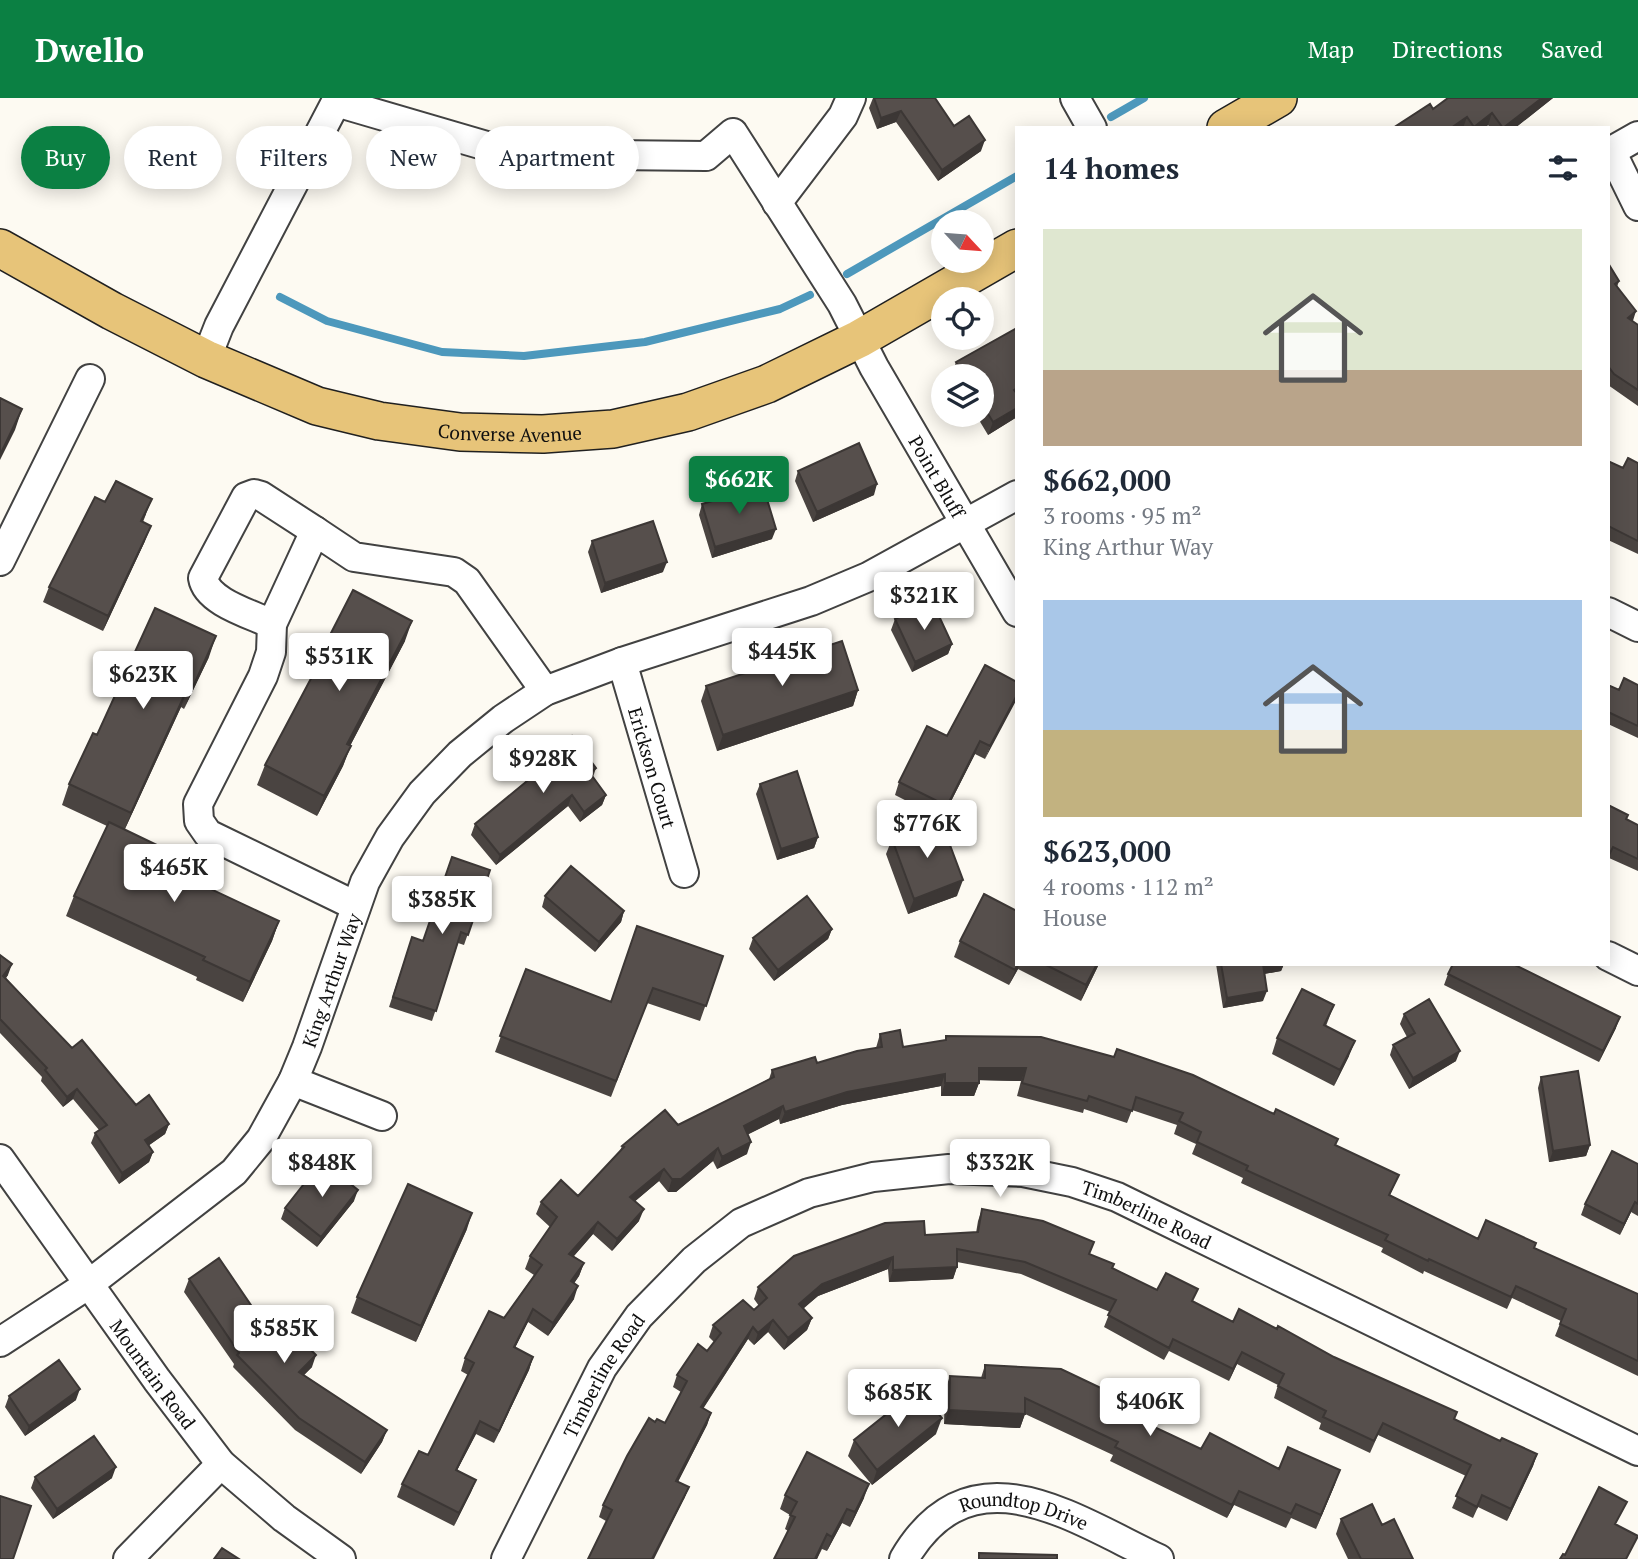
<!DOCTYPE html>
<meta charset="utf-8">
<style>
body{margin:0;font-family:"PT Serif",serif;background:#f6f6f7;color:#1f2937;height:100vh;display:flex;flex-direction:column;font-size:26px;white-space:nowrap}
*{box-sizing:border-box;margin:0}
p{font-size:23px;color:#747a83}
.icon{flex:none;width:38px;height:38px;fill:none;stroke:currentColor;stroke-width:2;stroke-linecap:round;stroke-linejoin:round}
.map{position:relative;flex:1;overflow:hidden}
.panel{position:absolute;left:1015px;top:28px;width:595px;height:840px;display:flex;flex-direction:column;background:#fff;border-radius:0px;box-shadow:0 4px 18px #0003}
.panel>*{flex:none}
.hud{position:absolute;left:21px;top:28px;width:665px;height:63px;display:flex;gap:14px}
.needle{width:46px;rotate:116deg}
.controls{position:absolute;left:931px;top:112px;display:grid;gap:14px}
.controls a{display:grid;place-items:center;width:63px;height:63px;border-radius:50%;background:#fff;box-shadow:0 4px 18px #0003;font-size:35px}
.price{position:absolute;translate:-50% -60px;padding:0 16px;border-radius:7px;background:#fff;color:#222;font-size:23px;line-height:46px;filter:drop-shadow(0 2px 4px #0008)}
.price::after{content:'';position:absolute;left:50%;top:42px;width:21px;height:16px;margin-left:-10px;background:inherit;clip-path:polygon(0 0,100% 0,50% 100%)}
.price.active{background:#0b8043;color:#fff}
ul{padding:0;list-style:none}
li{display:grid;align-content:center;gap:14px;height:371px;padding:0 28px}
li span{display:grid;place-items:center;height:217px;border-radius:0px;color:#555}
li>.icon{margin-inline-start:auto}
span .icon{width:126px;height:126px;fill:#fffc;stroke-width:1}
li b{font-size:30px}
h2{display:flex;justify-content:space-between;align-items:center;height:84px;padding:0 28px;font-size:30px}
.tag{padding:0 24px;border-radius:32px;background:#fff;box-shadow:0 4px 18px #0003;font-size:24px;line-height:63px}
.tag.active{background:#0b8043;color:#fff}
header{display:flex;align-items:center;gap:42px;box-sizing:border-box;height:98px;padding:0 35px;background:#0b8043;color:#fff}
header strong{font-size:33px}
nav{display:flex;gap:38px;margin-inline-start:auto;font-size:24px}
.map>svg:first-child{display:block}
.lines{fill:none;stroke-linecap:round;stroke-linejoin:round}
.stream{stroke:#4d98bc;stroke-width:8}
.minor-casing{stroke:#424242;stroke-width:32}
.major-casing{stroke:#202020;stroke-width:40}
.minor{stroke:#fff;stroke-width:28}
.major{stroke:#e7c479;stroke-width:37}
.wall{fill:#4a4441}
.shaded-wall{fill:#3c3735}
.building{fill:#564f4c;stroke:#3c3735;stroke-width:2}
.labels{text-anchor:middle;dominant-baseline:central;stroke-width:7;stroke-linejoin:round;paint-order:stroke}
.street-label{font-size:19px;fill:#0f0f0f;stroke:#fff}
</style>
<header>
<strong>Dwello</strong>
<nav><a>Map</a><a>Directions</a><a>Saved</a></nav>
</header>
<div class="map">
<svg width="1638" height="1461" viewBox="0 0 1638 1461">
<rect width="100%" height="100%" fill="#fdfaf2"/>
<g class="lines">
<path class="stream" d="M1111,19L1144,0
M847,176L1017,78
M280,199L327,223L442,254L524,258L645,244L780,211L810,197"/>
<defs>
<g id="minor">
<path d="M1075,0L1092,30"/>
<path d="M1611,53L1638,108"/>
<path d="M1608,55L1638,38"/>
<path d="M777,105L843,18L851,0"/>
<path id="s1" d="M206,261L219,228L336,4L514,56L706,58L733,35L842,206L874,269L1017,514"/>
<path d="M0,463L90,281"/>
<path d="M1608,514L1638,529"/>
<path d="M272,526C251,516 207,504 203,480L246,399L254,396L261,398L315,433"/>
<path id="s2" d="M622,564L684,775"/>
<path d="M356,808L208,736L199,723L198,706L263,578L271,554L272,526L315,433L354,459L454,474L467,483L545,593"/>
<path d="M1608,858L1638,873"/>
<path d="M293,983L382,1018"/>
<path id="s3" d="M0,1061L157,1282L221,1366L284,1420L341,1461"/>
<path id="s4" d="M0,1244L89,1186L234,1074L261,1041L293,983L307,949L365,784L390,739L422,695L460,656L503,621L545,593L622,564L811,503L868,479L1017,397"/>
<path d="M128,1461L221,1366"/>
<path id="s5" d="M506,1461L602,1270L639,1218L694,1162L741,1125L809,1095L873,1079L949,1071L1023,1074L1072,1084L1117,1099L1638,1353"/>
<path id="s6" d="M904,1461C971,1347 1072,1420 1159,1461"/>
</g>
<g id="major">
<path d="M1226,30L1278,0"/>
<path id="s7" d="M0,150L112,213L206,261L317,308L379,323L460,334L543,336L613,331L688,314L767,286L859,241L1017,150"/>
</g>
</defs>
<use href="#minor" class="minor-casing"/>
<use href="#major" class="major-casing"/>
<use href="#minor" class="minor"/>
<use href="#major" class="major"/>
</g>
<path class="wall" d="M873,0H935L954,28L981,53L938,83L896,24L877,31L869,10Z
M1448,0H1553L1515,30H1490L1488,27L1485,30H1393L1433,11Z
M1608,165L1619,183L1617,189L1632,223L1638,227V308L1608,287Z
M1017,230V319L988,337L976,317H982V278H953L952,276L956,264Z
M1608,363L1623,370L1638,365V456L1608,442Z
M798,373L874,397L813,424L795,383Z
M105,404L146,416L143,424L145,443L103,533L43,504L49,489Z
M702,406L772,441L712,460L699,417Z
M592,443L663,474L601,495L588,454Z
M895,521L952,546L948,556L912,574L891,532Z
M329,539L405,543L350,648L343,668L317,718L257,687L265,667L322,559Z
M209,559L184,611L181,609L125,731L155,765L279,823L272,843L243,904L196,882L197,879L66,818L74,798L107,728L62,707L69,686L97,637Z
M1017,584L985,661L975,656L942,721L895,697L899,684L947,638Z
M1608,587L1619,592L1638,587V640L1608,626Z
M706,588L858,592L853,608L717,653L701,603Z
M533,667L596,670L593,679L606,697L602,707L580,724L568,708L496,767L471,737L475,726L530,680L529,678Z
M760,686L818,739L814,750L777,762L756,696Z
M1608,707L1626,721L1638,727V773L1609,760L1608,762Z
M892,741L957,798L908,816L886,756Z
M490,772L464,847L458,845L432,923L389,909L412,839L423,843Z
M545,798L624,813L621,824L595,854L542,809Z
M832,831L828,841L774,883L749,851L753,840Z
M960,843L1017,866H1099L1081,903L1018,871L1009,887L954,859Z
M0,857L8,877L6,880L72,950L136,1007L169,1026L165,1036L149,1047L153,1054L149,1064L119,1086L91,1045L95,1035L99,1032L73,1001L63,1009L41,983L42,979L0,935Z
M723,858L700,923L647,905L611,999L495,954L526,871L611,904Z
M1216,866H1284L1281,873L1264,876L1263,903L1223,910Z
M1448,876L1616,930L1599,964L1444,887Z
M1334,907L1326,928L1349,958L1334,988L1272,956L1277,940Z
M1404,916L1456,963L1409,991L1390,957L1393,947L1407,939L1400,926Z
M880,936L903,949L945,942L946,938L1335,1047L1399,1077L1390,1097L1478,1141L1534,1150L1638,1196V1278L1555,1238L1561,1223L1512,1200L1507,1211L1424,1173L1423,1176L1381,1154L1383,1150L1241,1085L1243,1080L1192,1056L1196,1046L1174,1036L1177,1027L1132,1012L1127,1025L1084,1011L1083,1015L1017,998L1021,983L979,982V985L974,998H941V988L842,1007L780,1026L779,1021L748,1036L747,1056L717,1071L713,1063L676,1094H668L659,1083L635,1103L639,1123L612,1153L593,1136L574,1158L584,1165L579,1178L574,1185V1201L548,1238L528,1224L515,1250L533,1259L529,1272L494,1345L476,1336L457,1372L476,1382L471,1394L454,1428L397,1399L402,1386L428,1357L468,1277L461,1273L465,1260L504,1220L534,1177L525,1171L530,1158L550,1129L536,1116L541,1104L578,1098L620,1053L622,1048L678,1027L769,981L772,972L817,965L876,950Z
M1541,979L1590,1047L1586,1058L1549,1064L1538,990Z
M1638,1066V1118L1631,1114L1620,1137L1581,1117L1585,1106Z
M354,1103L317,1149L281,1121L285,1110Z
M982,1111L1090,1156L1112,1170L1157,1192L1193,1204L1233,1224L1334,1259L1455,1322L1500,1343L1537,1356L1533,1368L1507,1423L1478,1409L1473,1420L1452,1410L1466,1378L1378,1337L1370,1355L1319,1331L1321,1325L1274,1300L1278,1287L1237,1266L1229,1283L1169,1253L1164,1262L1104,1229L1110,1214L1021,1176L957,1164V1169L953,1181L889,1184L888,1171L818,1198L803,1210L812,1220L807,1232L784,1252L768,1234L754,1247L748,1241L703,1311L711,1315L707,1327L678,1384L689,1389L684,1401L606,1423L599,1419L603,1407L655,1324L665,1325L681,1294L673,1289L677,1277L707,1253L714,1244L709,1239L713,1227L754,1212L759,1208L754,1201L758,1189L925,1137L976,1135L978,1123Z
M467,1131L416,1244L351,1215L357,1199Z
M189,1181L270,1235L287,1252L312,1269L304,1277L387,1332L382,1344L361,1376L295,1332L233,1269L234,1266L184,1194Z
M985,1267L1124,1301L1120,1313L1201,1351L1335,1386L1316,1431L1291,1420L1286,1430L1234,1407L1227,1420L1110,1363L1113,1357L1025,1316L1020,1330L944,1326L945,1292L950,1278L981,1280Z
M9,1298L76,1302L25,1338L5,1309Z
M936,1336L872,1387L848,1358L854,1342Z
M35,1379L112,1380L53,1421L31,1390Z
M785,1397L864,1400L850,1429L842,1425L827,1453L822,1451L817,1461H774L788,1433L785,1431L790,1417L780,1411Z
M1341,1421L1382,1427L1413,1461H1348L1336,1436Z"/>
<path class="shaded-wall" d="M1542,0H1553L1515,30H1503Z
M901,13L896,24L877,31L881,20Z
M1492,15L1488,27L1485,30H1473Z
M1467,19L1463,30H1451Z
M985,42L981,53L938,83L942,72Z
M1636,213L1632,226L1628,220Z
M1017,310V319L988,337L993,324Z
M22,311L15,332L0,362V357Z
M877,386L874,397L813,424L817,414Z
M152,401L146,416L135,438L141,423Z
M151,428L145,443L103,533L108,518Z
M776,431L772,441L712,460L715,449Z
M667,464L663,474L601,495L605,485Z
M412,523L405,543L340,667L347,646Z
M216,538L209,559L184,611L192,591Z
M952,546L948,556L912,574L915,564Z
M188,589L181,609L123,735L131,715Z
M858,592L853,608L717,653L723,637Z
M1017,597V601L985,661L990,648Z
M980,643L975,656L942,721L947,708Z
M351,648L343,668L317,718L324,698Z
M572,697L568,708L496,767L500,757Z
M606,697L602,707L580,724L584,714Z
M818,739L814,750L777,762L781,751Z
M963,782L957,798L908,816L914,801Z
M624,813L621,824L595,854L599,844Z
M279,823L272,843L243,904L250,884Z
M832,831L828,841L774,883L778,872Z
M12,866L8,877L0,888L3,878Z
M1018,866H1019L1018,871L1009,887Z
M1097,866H1099L1081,903L1086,887Z
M1262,866H1284L1281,873L1258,877Z
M1267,893L1263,903L1223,910L1227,900Z
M1620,919L1616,930L1599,964L1603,953Z
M1355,943L1349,958L1334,988L1340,972Z
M1460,953L1456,963L1409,991L1413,980Z
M979,970H1026L1021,983L974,982Z
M945,976L941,988L842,1007L780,1026L785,1014L847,994Z
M945,985H979L974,998H941Z
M77,991L73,1001L63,1009L67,999Z
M783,1008L779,1021L739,1041L744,1028Z
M169,1026L165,1036L141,1053L145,1042Z
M751,1044L747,1056L717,1071L722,1059Z
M1590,1047L1586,1058L1549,1064L1553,1053Z
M718,1050L713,1063L676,1094H668L672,1081Z
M153,1054L149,1064L119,1086L122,1075Z
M664,1071L659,1083L626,1111L630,1099Z
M358,1092L354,1103L317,1149L321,1139Z
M1635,1104L1631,1114L1620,1137L1624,1126Z
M644,1111L639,1123L612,1153L617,1141Z
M472,1115L467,1131L416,1244L421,1228Z
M598,1124L593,1136L565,1168L569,1156Z
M893,1159L888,1171L818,1198L795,1218L799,1206L822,1186Z
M584,1165L579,1178L567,1196L571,1183Z
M957,1169L953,1181L889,1184L893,1172Z
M578,1188L574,1201L548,1238L553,1225Z
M533,1211L528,1224L509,1261L514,1249Z
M812,1220L807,1232L784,1252L788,1240Z
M773,1222L768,1234L754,1247L758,1235Z
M753,1229L748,1241L696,1321L701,1309Z
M1242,1254L1237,1266L1229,1283L1233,1271Z
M316,1257L312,1269L295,1286L299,1274Z
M533,1259L529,1272L494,1345L499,1333Z
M80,1291L76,1302L25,1338L29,1328Z
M949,1312L1025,1316L1020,1330L944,1326Z
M711,1315L707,1327L672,1395L676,1383Z
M942,1320L936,1336L872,1387L877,1372Z
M480,1323L476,1336L451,1384L456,1372Z
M387,1332L382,1344L361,1376L365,1364Z
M1537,1356L1533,1368L1507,1423L1511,1411Z
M116,1369L112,1380L53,1421L57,1411Z
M1340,1372L1335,1386L1316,1431L1321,1417Z
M476,1382L471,1394L454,1428L459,1415Z
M869,1386L864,1400L850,1429L855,1414Z
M689,1389L684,1401L654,1461H652Z
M1239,1393L1234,1407L1227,1420L1232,1407Z
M847,1411L842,1425L827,1453L832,1439Z
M827,1436L817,1461H815Z"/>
<path class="building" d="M874,0H935L954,28L969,18L985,42L942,72L901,13L881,20Z
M1448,0H1542L1503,30L1492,15L1474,29L1467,19L1451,30H1393L1430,6L1433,11Z
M1608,165L1619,183L1615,186L1636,213L1628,220L1638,227V292L1614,276L1608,268Z
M1017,230V290L1014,292L1017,296V310L993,324L982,306V278H965L956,264Z
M0,300L22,311L0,357Z
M859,345L877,386L817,414L798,373Z
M1628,360L1638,365V443L1608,428V363L1623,370Z
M116,383L152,401L141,423L151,428L108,518L49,489L95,399L105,404Z
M763,388L776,431L715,449L702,406Z
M653,423L667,464L605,485L592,443Z
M353,492L412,523L347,646L351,648L324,698L265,667L332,541L329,539Z
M932,503L952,546L915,564L895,521Z
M155,510L216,538L192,591L188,589L131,715L69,686L93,635L97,637Z
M842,543L858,592L723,637L706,588Z
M985,567L1017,584V597L990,648L980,643L947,708L899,684L927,628L947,638Z
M1624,580L1638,587V628L1608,614V587L1619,592Z
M572,638L596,670L590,675L606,697L584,714L572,697L500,757L475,726L538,674L533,667Z
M797,673L818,739L781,751L760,686Z
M1608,707L1628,717L1626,721L1638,727V761L1613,749L1608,759Z
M941,723L963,782L914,801L892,741Z
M109,724L161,749L153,764L279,823L250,884L203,862L205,859L74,798Z
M452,759L490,772L468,837L461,834L436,913L393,899L412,839L423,843Z
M571,768L624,813L599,844L545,798Z
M984,796L1017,813V866H1018L1015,872L960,843Z
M807,798L832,831L778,872L753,840Z
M637,828L723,858L706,908L653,890L616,983L500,938L526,871L611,904Z
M0,857L12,866L3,878L72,950L82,942L136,1007L149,997L169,1026L145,1042L153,1054L122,1075L95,1035L107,1027L77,991L67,999L45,972L47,970L0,921Z
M1044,866H1097L1086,887Z
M1221,866H1263L1267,893L1227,900Z
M1453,866H1513L1620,919L1603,953L1448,876Z
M1302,891L1334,907L1324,927L1355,943L1340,972L1277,940Z
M1429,901L1460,953L1413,980L1393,947L1415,935L1404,916Z
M900,932L903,949L946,942V938L1041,939L1114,959L1117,951L1193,977L1274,1016L1276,1011L1338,1041L1335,1047L1399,1077L1389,1097L1478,1141L1486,1122L1536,1145L1534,1150L1638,1196V1263L1560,1226L1566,1211L1516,1188L1511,1199L1429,1161L1428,1163L1385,1142L1388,1137L1246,1072L1248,1068L1197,1044L1201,1034L1179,1023L1183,1015L1136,999L1132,1013L1089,998L1087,1003L1022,985L1026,970H979V985H945V976L847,994L785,1014L783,1008L744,1028L751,1044L722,1059L718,1050L681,1081H672L664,1071L630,1099L644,1111L617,1141L598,1124L569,1156L584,1165L571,1183L578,1188L553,1225L533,1211L514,1249L533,1259L499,1333L480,1323L456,1372L476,1382L459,1415L402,1386L419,1353L428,1357L474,1265L465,1260L489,1213L504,1220L542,1167L530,1158L557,1119L541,1104L561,1082L578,1098L624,1049L622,1048L665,1012L678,1027L774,979L772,972L815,959L817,965L857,953L882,949L880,936Z
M1578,973L1590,1047L1553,1053L1541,979Z
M1612,1053L1638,1066V1106L1635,1104L1624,1126L1585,1106Z
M322,1063L358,1092L321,1139L285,1110Z
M408,1086L472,1115L421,1228L357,1199Z
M982,1111L1043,1123L1094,1144L1089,1156L1114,1166L1112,1170L1157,1192L1166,1175L1198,1191L1192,1203L1233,1224L1239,1211L1277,1231L1278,1228L1334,1259L1457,1314L1454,1321L1500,1343L1502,1340L1537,1356L1511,1411L1482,1397L1477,1409L1456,1398L1471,1367L1383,1325L1374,1343L1323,1319L1326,1313L1278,1288L1284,1276L1242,1254L1233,1271L1173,1241L1169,1250L1108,1217L1116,1202L1025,1164L957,1151V1169L893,1172V1159L822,1186L799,1206L812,1220L788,1240L773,1222L758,1235L753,1229L701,1309L711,1315L676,1383L689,1389L652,1461H588L612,1412L603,1407L627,1358L649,1320L655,1324L657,1321L665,1325L687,1283L677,1277L698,1246L707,1253L721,1235L713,1227L743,1202L754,1212L767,1200L758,1189L794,1158L885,1125L924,1123L925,1137L978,1134Z
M219,1160L270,1235L287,1252L299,1240L316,1257L299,1274L387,1332L365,1364L299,1320L237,1257L239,1255L189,1181Z
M59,1262L80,1291L29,1328L9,1298Z
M985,1267L1061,1271L1124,1301L1118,1312L1201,1351L1210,1335L1279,1371L1288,1349L1340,1372L1321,1417L1296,1406L1291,1416L1239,1393L1232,1407L1115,1349L1118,1344L1025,1300V1316L949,1312L950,1278L985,1280Z
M918,1291L942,1320L877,1372L854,1342Z
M94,1338L116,1369L57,1411L35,1379Z
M807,1354L869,1386L855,1414L847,1411L832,1439L827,1436L815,1461H774L795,1419L790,1417L797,1404L785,1397Z
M1599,1389L1627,1404L1615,1426L1638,1438L1626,1461H1560L1563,1456L1565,1457Z
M0,1398L31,1408L13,1461H0Z
M1372,1406L1382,1427L1394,1421L1413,1461H1361L1341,1421Z
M222,1450L239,1461H214Z
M979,1455L1057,1457V1461H979Z"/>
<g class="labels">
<g class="street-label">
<text stroke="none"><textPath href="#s7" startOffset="550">Converse Avenue</textPath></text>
<text stroke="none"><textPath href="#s1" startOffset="1101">Point Bluff</textPath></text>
<text stroke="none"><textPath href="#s2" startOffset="110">Erickson Court</textPath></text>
<text stroke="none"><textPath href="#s4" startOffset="506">King Arthur Way</textPath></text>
<text stroke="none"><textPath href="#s5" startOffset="838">Timberline Road</textPath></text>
<text stroke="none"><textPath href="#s3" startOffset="264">Mountain Road</textPath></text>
<text stroke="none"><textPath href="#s5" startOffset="208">Timberline Road</textPath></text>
<text stroke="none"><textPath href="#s6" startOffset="145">Roundtop Drive</textPath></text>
</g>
</g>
</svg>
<div class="controls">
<a><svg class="needle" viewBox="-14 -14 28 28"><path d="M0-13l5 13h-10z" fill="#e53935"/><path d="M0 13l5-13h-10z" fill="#747a83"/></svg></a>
<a><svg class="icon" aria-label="locate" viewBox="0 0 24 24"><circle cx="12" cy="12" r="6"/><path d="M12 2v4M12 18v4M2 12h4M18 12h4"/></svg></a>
<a><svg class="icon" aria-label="layers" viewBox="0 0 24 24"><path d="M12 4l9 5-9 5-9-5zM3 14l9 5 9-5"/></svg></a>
</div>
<b class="price active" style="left:739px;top:418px">$662K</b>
<b class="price" style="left:924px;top:534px">$321K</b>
<b class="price" style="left:782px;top:590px">$445K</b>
<b class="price" style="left:339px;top:595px">$531K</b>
<b class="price" style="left:143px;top:613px">$623K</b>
<b class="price" style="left:543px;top:697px">$928K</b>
<b class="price" style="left:927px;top:762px">$776K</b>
<b class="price" style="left:174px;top:806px">$465K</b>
<b class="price" style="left:442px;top:838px">$385K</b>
<b class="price" style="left:322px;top:1101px">$848K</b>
<b class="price" style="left:1000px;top:1101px">$332K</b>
<b class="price" style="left:284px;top:1267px">$585K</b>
<b class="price" style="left:898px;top:1331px">$685K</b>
<b class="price" style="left:1150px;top:1340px">$406K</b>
<div class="hud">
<a class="tag active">Buy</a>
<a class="tag">Rent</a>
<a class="tag">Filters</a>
<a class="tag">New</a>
<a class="tag">Apartment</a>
</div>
<section class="panel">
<h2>14 homes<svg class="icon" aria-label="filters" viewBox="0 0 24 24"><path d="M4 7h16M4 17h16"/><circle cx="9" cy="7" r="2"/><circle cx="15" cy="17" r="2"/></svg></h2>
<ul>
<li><span style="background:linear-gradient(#dfe7d0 65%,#b9a48a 0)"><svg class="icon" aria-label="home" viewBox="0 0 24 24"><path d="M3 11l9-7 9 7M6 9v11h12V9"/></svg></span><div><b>$662,000</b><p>3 rooms · 95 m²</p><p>King Arthur Way</p></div></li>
<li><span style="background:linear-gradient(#a9c7e8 60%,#c2b280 0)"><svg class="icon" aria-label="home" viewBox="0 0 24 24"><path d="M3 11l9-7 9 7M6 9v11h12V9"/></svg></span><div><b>$623,000</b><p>4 rooms · 112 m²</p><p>House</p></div></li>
</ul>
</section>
</div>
